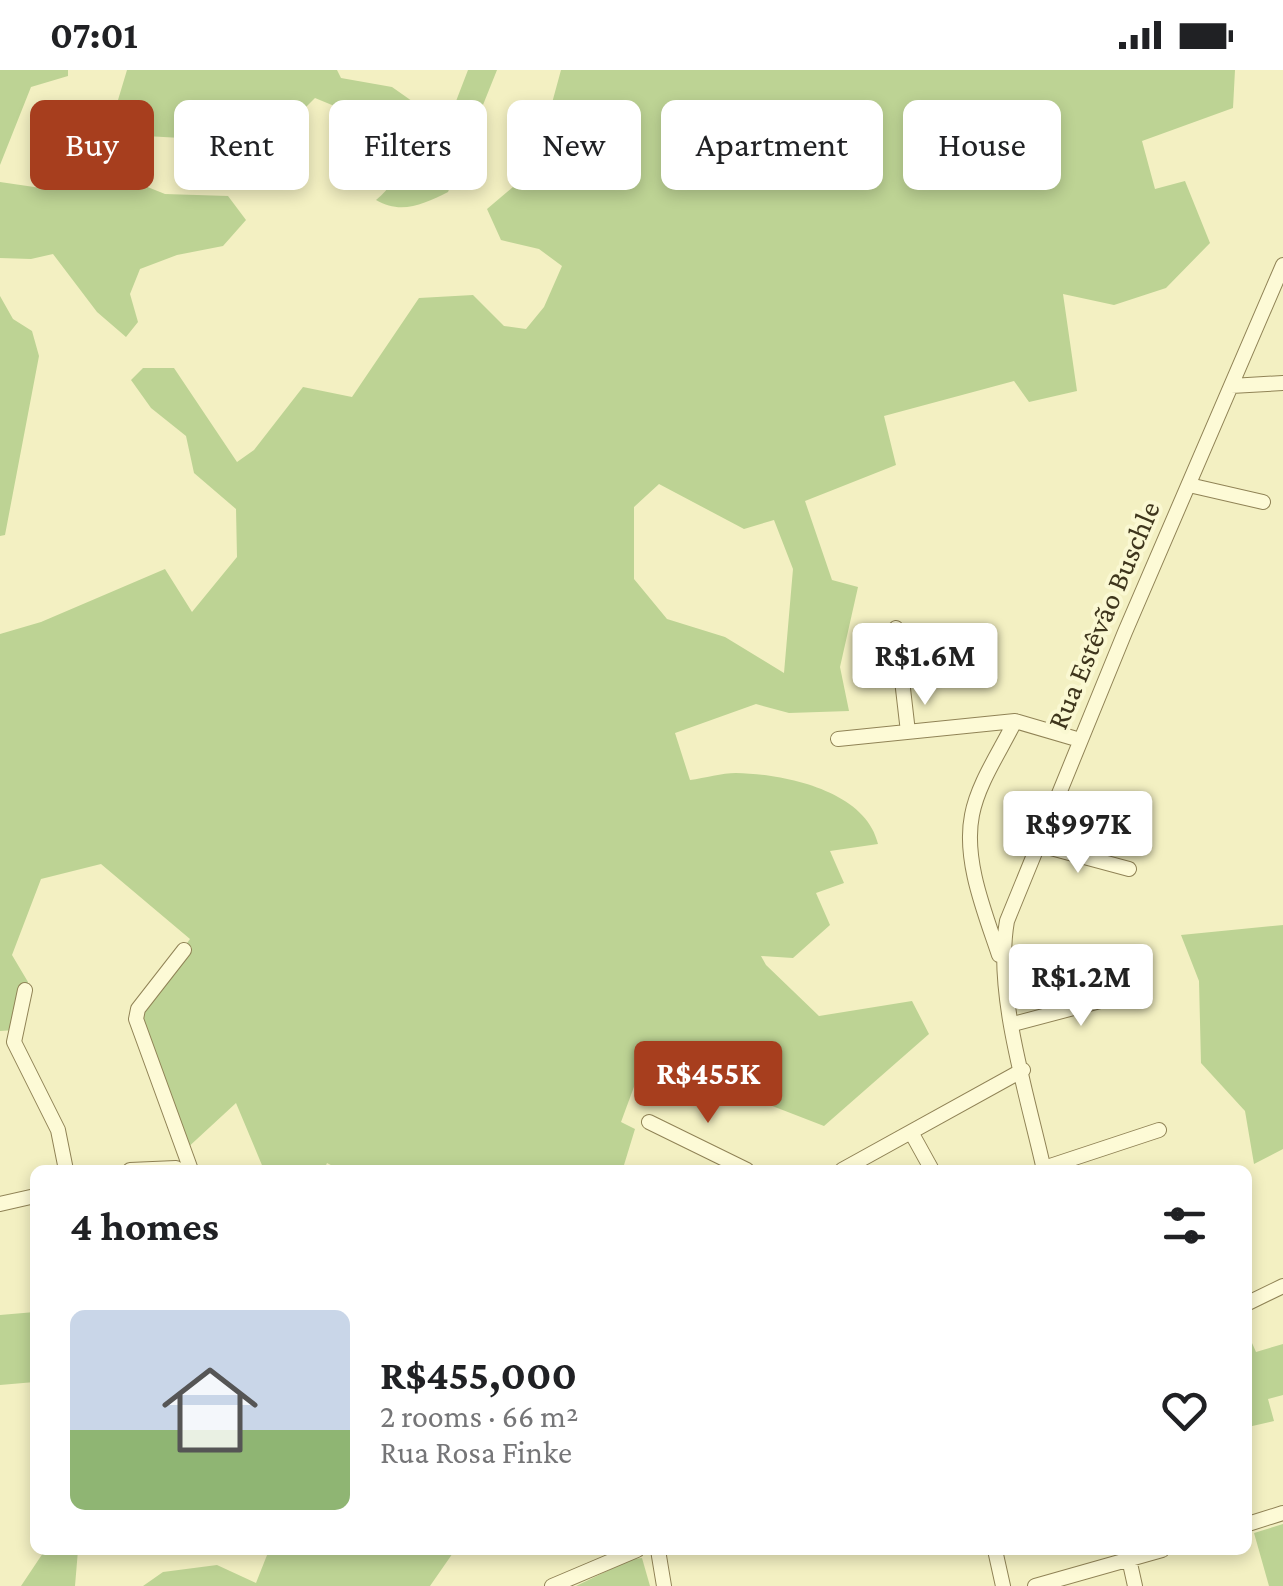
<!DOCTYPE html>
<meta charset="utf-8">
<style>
body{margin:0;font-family:"Crimson Pro",serif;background:#f6f6f6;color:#202124;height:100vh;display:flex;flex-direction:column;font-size:38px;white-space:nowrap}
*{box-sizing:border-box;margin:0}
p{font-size:32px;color:#757577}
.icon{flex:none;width:55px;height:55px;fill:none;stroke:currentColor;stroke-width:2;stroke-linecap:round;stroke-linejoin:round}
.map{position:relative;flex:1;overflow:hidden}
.details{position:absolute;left:30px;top:1095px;width:1222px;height:390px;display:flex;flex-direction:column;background:#fff;border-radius:15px;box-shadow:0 5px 15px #0003}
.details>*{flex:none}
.banner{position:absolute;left:30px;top:30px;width:1225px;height:90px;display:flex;gap:20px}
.price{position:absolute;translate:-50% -85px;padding:0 22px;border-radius:10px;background:#fff;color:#222;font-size:32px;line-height:65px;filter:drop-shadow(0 2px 5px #0008)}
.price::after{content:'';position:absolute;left:50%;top:60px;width:30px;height:22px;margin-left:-15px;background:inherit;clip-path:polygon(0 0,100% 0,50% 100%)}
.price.selected{background:#a73e1e;color:#fff}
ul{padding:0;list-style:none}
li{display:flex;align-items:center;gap:30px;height:250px;padding:0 40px}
li span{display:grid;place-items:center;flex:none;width:280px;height:200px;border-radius:15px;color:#555}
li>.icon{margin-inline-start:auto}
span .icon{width:120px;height:120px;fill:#fffc;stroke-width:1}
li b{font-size:42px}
h2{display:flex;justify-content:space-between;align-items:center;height:120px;padding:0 40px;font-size:42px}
.pill{padding:0 35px;border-radius:15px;background:#fff;box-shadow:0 5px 15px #0003;font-size:35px;line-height:90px}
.pill.selected{background:#a73e1e;color:#fff}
.status{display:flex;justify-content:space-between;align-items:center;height:70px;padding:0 50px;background:#fff;direction:ltr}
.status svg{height:28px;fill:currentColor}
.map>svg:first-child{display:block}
.green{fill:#bdd394;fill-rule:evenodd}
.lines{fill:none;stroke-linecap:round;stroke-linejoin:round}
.minor-casing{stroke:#908356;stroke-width:16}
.minor{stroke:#fdfad6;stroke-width:14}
.labels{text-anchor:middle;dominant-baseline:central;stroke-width:8;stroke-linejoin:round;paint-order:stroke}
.street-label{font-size:30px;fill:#3e351c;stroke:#faf8d2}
</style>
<div class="status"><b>07:01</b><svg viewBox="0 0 49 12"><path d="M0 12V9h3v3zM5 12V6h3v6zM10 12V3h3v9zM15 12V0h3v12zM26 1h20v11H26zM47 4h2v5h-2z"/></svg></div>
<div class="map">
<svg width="1283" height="1516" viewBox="0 0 1283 1516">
<rect width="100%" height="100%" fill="#f3f0c2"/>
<path class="green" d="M0,0H68V6L31,17L0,95Z
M127,0H337L341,8L392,17L419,36L453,39L468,0H497L448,122C424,134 401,145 376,130C397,113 400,97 394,70L361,47L315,28L270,73L128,65L115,40Z
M561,0H1235L1233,38L1142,71L1155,119L1185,111L1210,173L1166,218L1114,235L1063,224L1077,321L1029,332L1014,311L884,346L896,395L805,431L832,510L858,517L840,597L849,641L789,643L756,634L675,663L690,710C705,708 722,703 736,703C785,704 866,721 878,774L830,781L844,813L816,823L830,855L793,888L761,886L766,895L819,946L912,931L929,964L824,1056L645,987L621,1052L635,1059L624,1095L630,1100H340L327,1093L324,1100H264L236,1033L184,1081L138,939L190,869L101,794L41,809L12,885L28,912L15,960L0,961V564L41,552L165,499L192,542L237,487L236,439L194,403L186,366L151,338L131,310L143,298H174L237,392L254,380L303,317L352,327L419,228L473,225L504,256L526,259L544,237L562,196L539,179L501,170L487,139L534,99ZM659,414L744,459L774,450L793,499L784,603L725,567L667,549L634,509V437Z
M130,110L165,124L228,126L246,150L223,176L177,185L140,199L130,224L138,252L126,267L97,242L53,184L31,189L0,188V112L41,118Z
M0,226L13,249L32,261L39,286L5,465L0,466Z
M1283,855V1079L1254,1094L1245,1041L1201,993L1199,911L1181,865Z
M35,1242V1312L0,1315V1245Z
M1248,1264L1256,1282L1283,1274V1325L1268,1329L1274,1351L1248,1357Z
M1283,1454V1516H1269L1254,1463Z
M45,1480H78L75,1516H21Z
M269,1480H455L430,1516H143L163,1502L217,1495L256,1513Z
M642,1488L650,1516H576L632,1489Z"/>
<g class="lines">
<defs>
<path id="minor" d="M1231,316L1283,313
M1189,415L1263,432
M896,558L908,662
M838,669L1015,651
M1036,774L1129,799
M184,880L138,939L136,949L191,1100
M999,885C985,843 963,790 972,745C978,713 1001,680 1015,651L1080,670
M25,920L14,972L58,1060L66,1100
M1013,954L1138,921
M649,1052L747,1100
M911,1062L932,1100
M1044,1098L1159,1060
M130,1100L176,1098
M842,1100L1023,1000
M1044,1100C1028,1027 994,923 1007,851L1125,562L1283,195
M0,1134L35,1126
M1248,1233L1283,1216
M1248,1454L1283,1443
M658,1480L664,1516
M995,1480L1003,1516
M1127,1480L1135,1516
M552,1516L637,1480
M1035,1516L1162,1480"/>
</defs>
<use href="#minor" class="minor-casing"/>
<use href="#minor" class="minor"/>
</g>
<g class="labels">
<g class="street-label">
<text transform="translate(1103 545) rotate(-67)">Rua Estêvão Buschle</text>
</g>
</g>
</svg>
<b class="price" style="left:925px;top:638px">R$1.6M</b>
<b class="price" style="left:1078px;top:806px">R$997K</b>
<b class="price" style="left:1081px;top:959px">R$1.2M</b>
<b class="price selected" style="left:708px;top:1056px">R$455K</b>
<div class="banner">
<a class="pill selected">Buy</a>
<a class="pill">Rent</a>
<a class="pill">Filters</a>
<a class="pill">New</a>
<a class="pill">Apartment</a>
<a class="pill">House</a>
</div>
<section class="details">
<h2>4 homes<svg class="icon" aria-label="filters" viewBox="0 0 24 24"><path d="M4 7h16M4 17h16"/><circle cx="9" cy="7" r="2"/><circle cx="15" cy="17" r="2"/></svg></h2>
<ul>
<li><span style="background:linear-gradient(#c9d6e8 60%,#8fb573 0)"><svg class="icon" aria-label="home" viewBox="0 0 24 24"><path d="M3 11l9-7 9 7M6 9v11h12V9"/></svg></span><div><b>R$455,000</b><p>2 rooms · 66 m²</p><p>Rua Rosa Finke</p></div><svg class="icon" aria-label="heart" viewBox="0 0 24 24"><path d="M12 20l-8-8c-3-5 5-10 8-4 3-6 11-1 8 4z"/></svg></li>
</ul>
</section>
</div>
